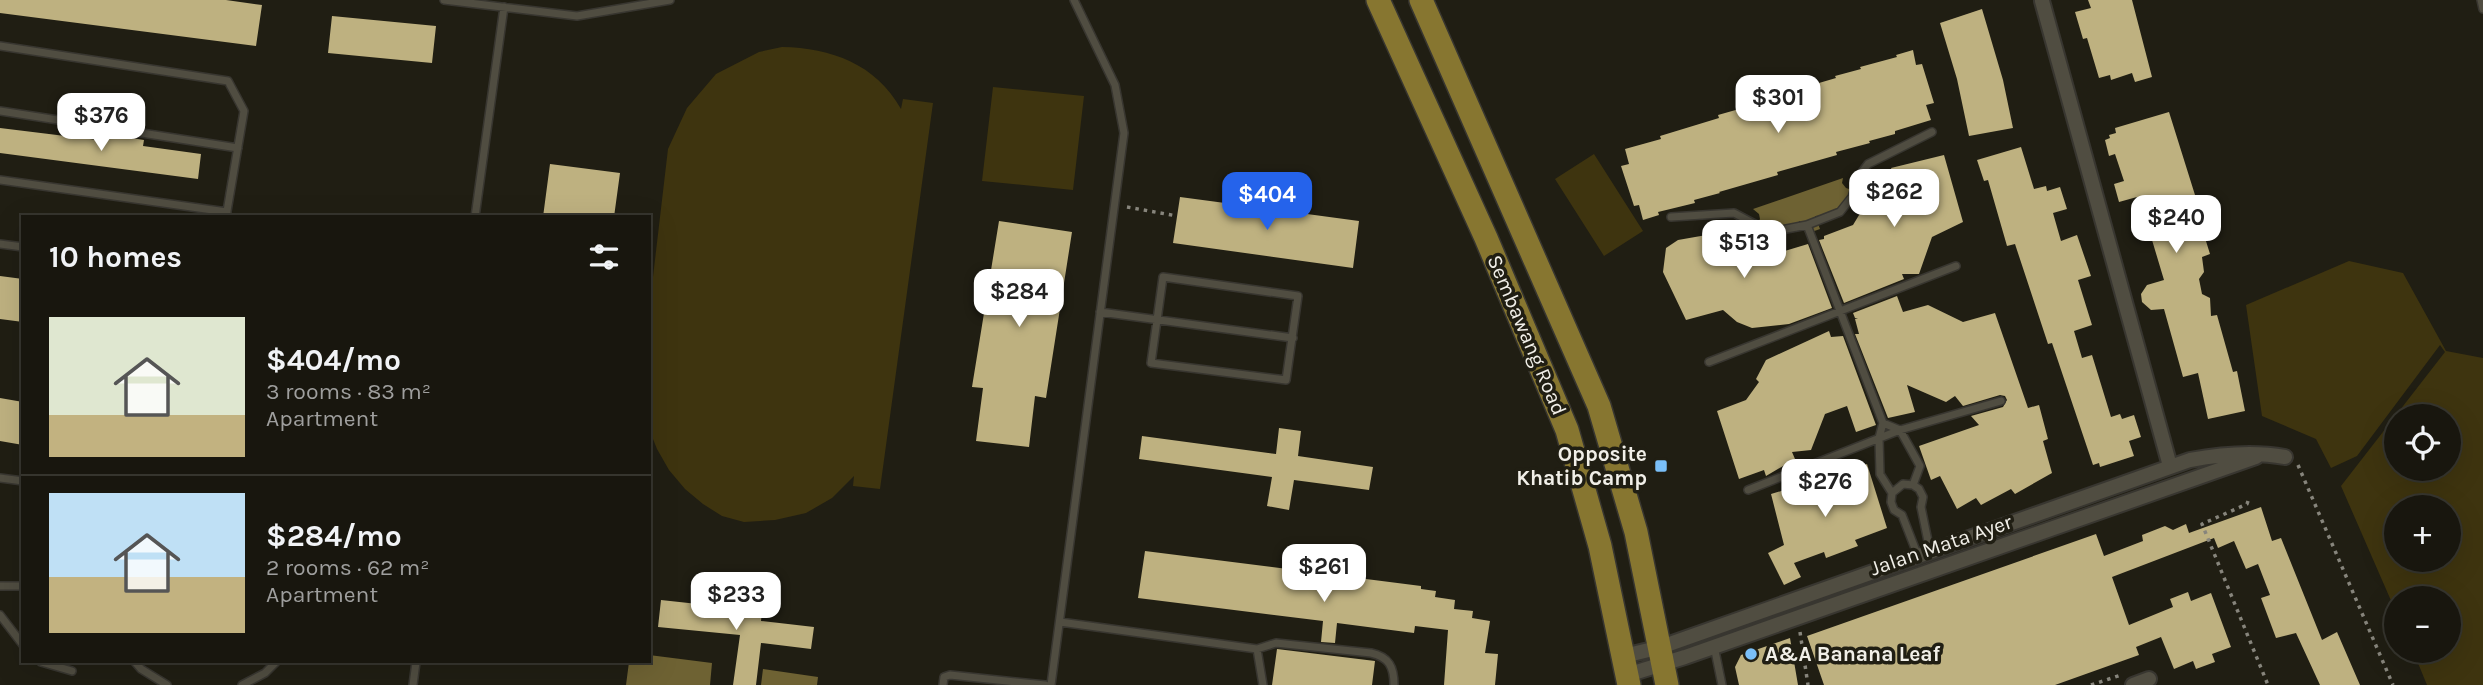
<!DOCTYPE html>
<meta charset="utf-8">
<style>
body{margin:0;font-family:Karla,sans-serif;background:#25231c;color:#f1f3f6;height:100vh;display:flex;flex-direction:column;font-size:26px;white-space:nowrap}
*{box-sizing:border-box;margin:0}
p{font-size:23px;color:#9f9f9e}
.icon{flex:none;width:38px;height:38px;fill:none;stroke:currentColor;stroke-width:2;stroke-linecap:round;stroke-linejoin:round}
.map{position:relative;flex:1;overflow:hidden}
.side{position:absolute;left:21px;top:215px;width:630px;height:448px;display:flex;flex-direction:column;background:#18160e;border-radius:0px;box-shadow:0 7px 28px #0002,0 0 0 2px #36352e}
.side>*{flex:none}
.buttons{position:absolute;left:2384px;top:404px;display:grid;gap:14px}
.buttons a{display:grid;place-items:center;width:77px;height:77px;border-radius:50%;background:#18160e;box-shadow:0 7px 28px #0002,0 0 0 2px #36352e;font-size:35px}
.price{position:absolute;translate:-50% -60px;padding:0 16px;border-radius:14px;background:#fff;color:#222;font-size:23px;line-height:46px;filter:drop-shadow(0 2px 4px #0008)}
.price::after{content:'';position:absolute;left:50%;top:42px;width:21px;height:16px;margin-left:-10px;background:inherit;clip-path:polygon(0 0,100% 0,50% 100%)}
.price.selected{background:#2563eb;color:#fff}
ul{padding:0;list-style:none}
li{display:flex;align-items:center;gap:21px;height:175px;padding:0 28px}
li+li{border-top:2px solid #36352e}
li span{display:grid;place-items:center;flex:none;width:196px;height:140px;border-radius:0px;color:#555}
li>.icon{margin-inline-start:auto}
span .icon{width:84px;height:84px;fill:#fffc;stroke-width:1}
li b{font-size:30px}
h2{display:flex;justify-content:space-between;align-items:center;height:84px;padding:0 28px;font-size:30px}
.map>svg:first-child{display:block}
.green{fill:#3e340f;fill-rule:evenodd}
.water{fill:#6e6233}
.building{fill:#beb180}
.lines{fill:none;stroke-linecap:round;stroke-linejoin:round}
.service-casing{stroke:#383630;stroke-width:10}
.minor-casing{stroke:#383630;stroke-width:18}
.primary-casing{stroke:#383630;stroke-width:26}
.path{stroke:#87857c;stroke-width:3.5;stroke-dasharray:3.5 5;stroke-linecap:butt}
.service{stroke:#504d41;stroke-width:7}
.minor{stroke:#504d41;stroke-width:14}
.primary{stroke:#877630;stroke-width:23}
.poi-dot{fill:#7abff8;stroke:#201e13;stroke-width:2.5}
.labels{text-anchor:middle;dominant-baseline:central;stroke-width:7;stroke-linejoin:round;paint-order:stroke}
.street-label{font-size:21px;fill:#f1efe8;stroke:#201e13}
.poi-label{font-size:21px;font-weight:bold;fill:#f1efe8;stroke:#201e13;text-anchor:end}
</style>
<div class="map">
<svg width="2483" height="685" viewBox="0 0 2483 685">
<rect width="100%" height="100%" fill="#201e13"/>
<path class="green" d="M782,47C831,48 876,64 901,109L903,99L933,103L880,489L853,486L854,476L832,498L806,513L775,520L744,522L722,516L703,504L685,489L669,470L657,449L649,429V311L668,149L687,108L716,74L759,52Z
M993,87L1084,96L1073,190L982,181Z
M1594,154L1643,231L1604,256L1555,179Z
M2349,261L2403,273L2446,351L2483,358V685H2427L2413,651H2448V598H2396V612L2341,486L2445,352L2440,345L2357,456L2331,468L2316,439L2262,416L2246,305ZM2396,416H2448V469H2396ZM2396,508H2448V560H2396Z"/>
<path class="water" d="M1843,178L1842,183L1846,188L1852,190C1843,210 1837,215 1815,216L1820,229L1806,234L1800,221L1784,232L1757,224L1760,219L1759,214L1753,209Z
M649,655L712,663L710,685H626L629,662H649Z
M763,669L818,677L817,685H761Z"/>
<path class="building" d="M0,0H226L262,5L256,46L0,13Z
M2088,0H2132L2152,77L2135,82L2132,73L2111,80L2110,75L2099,78L2087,38L2083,39L2075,12L2091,8Z
M1982,9L2003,80L2013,128L1969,136L1957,79L1940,23Z
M332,16L436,26L432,63L328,53Z
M1913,50L1916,65L1922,64L1934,103L1926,105L1931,120L1895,131V134L1869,141L1870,143L1836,152L1837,155L1777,172L1778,175L1719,192L1720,193L1694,200L1695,203L1658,212L1659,215L1643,220L1639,205L1634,206L1621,166L1629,164L1625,149L1661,139L1660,136L1719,118L1718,115L1778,98V95L1836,78L1835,76L1861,69L1860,67L1897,57L1896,55Z
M2169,112L2195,195L2192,196L2210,254L2202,257L2204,272L2199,279L2202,294L2210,298L2211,316L2217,315L2233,372L2237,371L2245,411L2208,419L2198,373L2183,377L2164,309L2151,310L2142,302L2141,294L2147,285L2164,280L2143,210L2141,211L2137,197L2119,202L2114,184L2124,181L2115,154L2109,156L2105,140L2110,138L2109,135L2116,133L2115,128Z
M0,128L106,141L107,134L144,140L143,146L201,154L198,179L0,153Z
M2021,147L2034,189L2046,186L2047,191L2060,187L2067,209L2053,213L2061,241L2077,235L2091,276L2078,280L2092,325L2074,331L2082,358L2092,355L2111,417L2120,414L2122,419L2134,415L2141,437L2129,441L2134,456L2100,467L2099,463L2093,465L2052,343L2048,344L2015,244L2007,246L1988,180L1984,181L1977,160Z
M1944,155L1963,222L1932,237L1919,274H1902L1904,279L1844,303L1819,240L1824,239V236L1853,225L1876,187L1889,193L1886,176L1893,174L1891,168Z
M550,164L620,173L614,217H543Z
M1180,197L1359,221L1353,268L1173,243Z
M999,221L1072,232L1046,398L1035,396L1029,447L976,441L983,388L972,387Z
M1735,230L1753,240L1751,243L1771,255L1808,244L1832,308L1789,324L1752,328L1737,322L1723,310L1686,320L1663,272L1666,248L1678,240Z
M0,276L23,279V322L0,319Z
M1897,296L1903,312L1928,305L1963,322L1995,313L2028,408L2039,405L2048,439L2043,441L2052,473L2015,494L2011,489L1981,505L1976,498L1957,509L1940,476L1931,480L1919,446L1979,425L1971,416L2003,407L2007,400L2005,396L2000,395L1963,406L1955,396L1946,402L1907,385L1915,412L1888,418L1855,334H1859L1855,319L1858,318H1855L1853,313Z
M1829,331L1831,337L1843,336L1876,425L1856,432L1847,406L1825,414L1811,450L1792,452L1795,459L1766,476L1764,470L1739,479L1717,411L1746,400L1759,382L1756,379L1766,360Z
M0,398L23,402V445L0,441Z
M1279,428L1301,431L1298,456L1373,467L1369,490L1294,480L1289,510L1267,506L1272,477L1139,459L1142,436L1276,454Z
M1867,464L1887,528L1855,540L1858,546L1826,558L1824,552L1794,563L1801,577L1784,585L1768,553L1784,545L1771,494L1837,474L1838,476Z
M2261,507L2272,541L2281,538L2322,640L2337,632L2360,685H2320L2296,633L2276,638L2261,598L2270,595L2258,564L2246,569L2234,541L2218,548L2214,538L2112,577L2129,625L2173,607L2170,599L2188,592L2191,601L2211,593L2231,647L2212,654L2215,662L2196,669L2193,661L2174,669L2161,637L2136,647L2139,655L2055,685H1824L1807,636L2096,534L2104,556L2143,541L2142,535L2165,526L2173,530L2186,524L2189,533Z
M1145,551L1421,586V589L1436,591L1435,597L1455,600L1454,609L1473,611L1472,618L1490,621L1485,653L1498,654L1495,685H1444L1448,630L1415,626L1414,633L1337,623L1335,643L1321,642L1323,621L1138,598Z
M661,600L762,611L761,621L814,627L811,649L761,643L756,685H733L740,635L658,627Z
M1790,638L1798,685H1739L1735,667L1741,655Z
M1277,649L1375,661L1372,685H1272Z"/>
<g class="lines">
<defs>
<path id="service" d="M444,0L577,16L670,0
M2481,0L2483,9
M0,46L228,81L244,111L226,217
M0,111L238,148
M0,180L227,212
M475,217L504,7
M1671,217L1734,213L1766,230L1776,231L1807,225L1840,212L1852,197L1859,176L1868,164L1932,132
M1807,225L1883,423L1879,438L1880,474L1892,493
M0,244L23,247
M1163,277L1298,296L1286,380L1151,363Z
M1100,312L1293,338
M1709,362L1956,266
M1883,423L1900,430L1920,466L1913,485
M0,478L23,481
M1748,490L1900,430L2001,401
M1918,556L1902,515L1894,510L1891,502L1892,493L1903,484L1913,485L1919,489L1923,497L1921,507L1930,551
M0,586H23
M0,615L23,645
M1060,622L1257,649L1276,643L1371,653C1389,657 1394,667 1394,685
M1714,646L1722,685
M1257,649L1263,685
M41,662L72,671
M135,662L141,669L167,685
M242,685L265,673L276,662
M413,685L416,662
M943,685L944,677L950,675L1045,685
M1051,685L1124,133L1115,85L1074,0"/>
<path id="minor" d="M2042,1L2170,466
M1624,656L1661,647L2190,460C2222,454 2253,451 2285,457
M1627,675L1685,657L2256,457
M2133,685L2149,679"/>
<path id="primary" d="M1378,0L1486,238L1567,430L1600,546L1629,685
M1421,0L1599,406L1636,532L1667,685"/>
</defs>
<use href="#service" class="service-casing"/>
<use href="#minor" class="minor-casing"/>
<use href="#primary" class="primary-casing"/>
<path class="path" d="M1127,207L1177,216
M2298,465L2393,685
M2248,501L2247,504L2202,524L2268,685
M1800,632L1808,685
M2091,685L2121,675"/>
<use href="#service" class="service"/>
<use href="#minor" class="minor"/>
<use href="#primary" class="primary"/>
</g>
<g class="poi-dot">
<rect x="1654" y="459" width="14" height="14" rx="3.5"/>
<circle cx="1751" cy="654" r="7"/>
</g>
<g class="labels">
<g class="street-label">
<text transform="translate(1527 335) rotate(67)">Sembawang Road</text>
<text transform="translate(1941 545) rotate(-19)">Jalan Mata Ayer</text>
</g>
<g class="poi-label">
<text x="1647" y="454">Opposite<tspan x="1647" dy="24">Khatib Camp</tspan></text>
<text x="1765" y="654" text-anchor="start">A&amp;A Banana Leaf</text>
</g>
</g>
</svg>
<div class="buttons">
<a><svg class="icon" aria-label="locate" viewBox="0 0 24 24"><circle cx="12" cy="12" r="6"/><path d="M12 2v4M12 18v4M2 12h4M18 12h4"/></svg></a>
<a>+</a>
<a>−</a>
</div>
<b class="price" style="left:1778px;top:135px">$301</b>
<b class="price" style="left:101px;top:153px">$376</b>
<b class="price" style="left:1894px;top:229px">$262</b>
<b class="price selected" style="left:1267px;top:232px">$404</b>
<b class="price" style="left:2176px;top:255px">$240</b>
<b class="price" style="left:1744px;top:280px">$513</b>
<b class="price" style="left:1019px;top:329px">$284</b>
<b class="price" style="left:1825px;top:519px">$276</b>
<b class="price" style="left:1324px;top:604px">$261</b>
<b class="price" style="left:736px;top:632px">$233</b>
<section class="side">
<h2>10 homes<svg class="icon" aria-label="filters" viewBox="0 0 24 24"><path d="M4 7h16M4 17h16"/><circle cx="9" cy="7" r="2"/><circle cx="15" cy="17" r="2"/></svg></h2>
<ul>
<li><span style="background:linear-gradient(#dfe7d0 70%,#c2b280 0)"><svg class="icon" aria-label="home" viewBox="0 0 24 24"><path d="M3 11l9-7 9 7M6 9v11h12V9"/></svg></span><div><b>$404/mo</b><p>3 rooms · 83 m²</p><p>Apartment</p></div></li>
<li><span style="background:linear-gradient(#bfe0f5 60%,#c2b280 0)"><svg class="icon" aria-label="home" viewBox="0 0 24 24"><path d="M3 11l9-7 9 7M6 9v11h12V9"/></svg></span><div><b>$284/mo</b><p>2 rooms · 62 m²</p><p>Apartment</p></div></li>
</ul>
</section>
</div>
